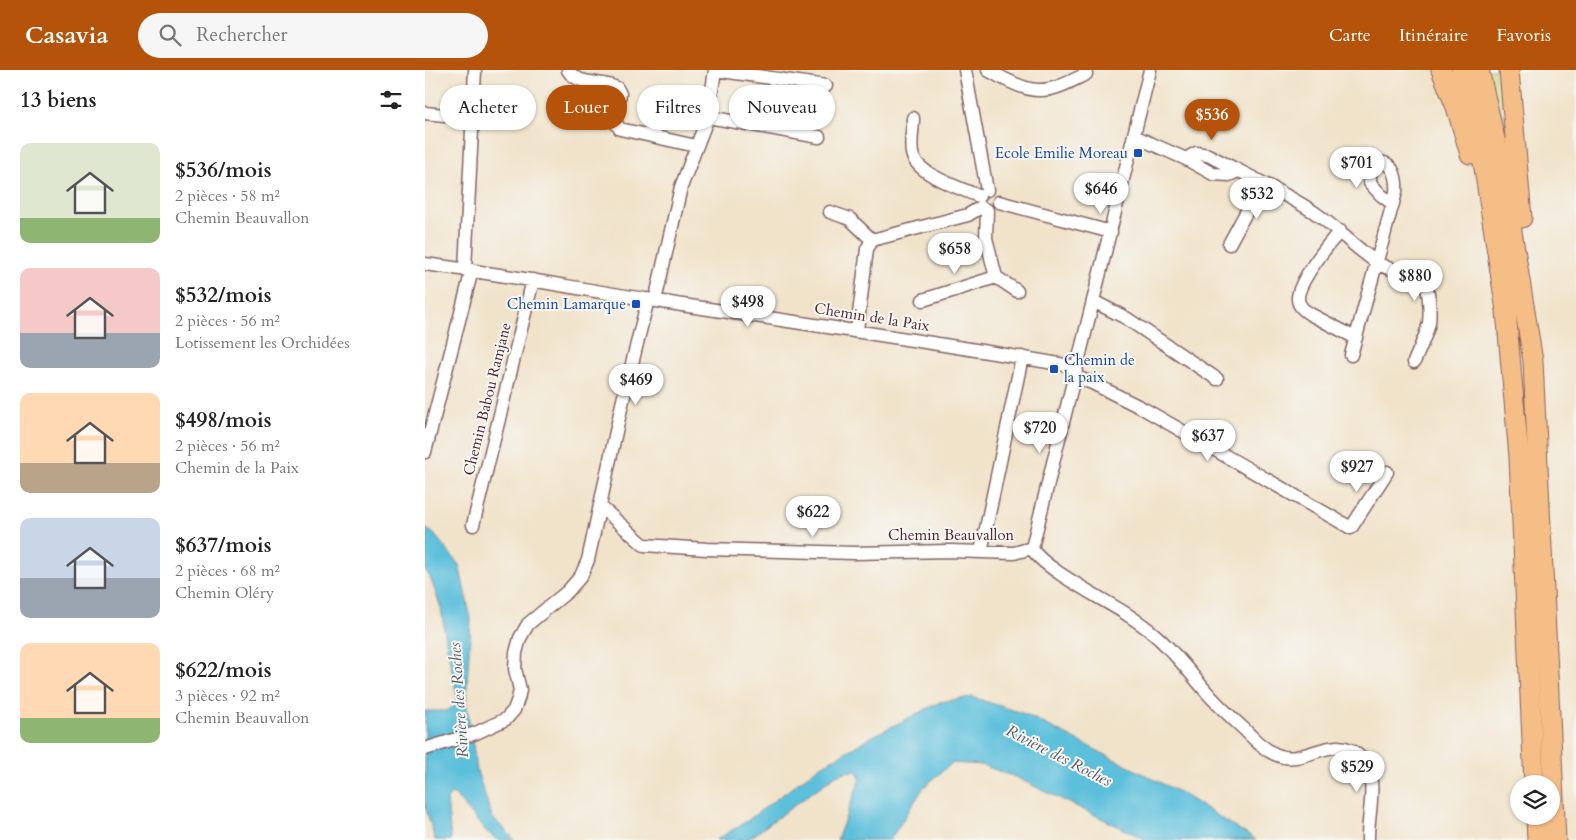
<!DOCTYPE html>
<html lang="fr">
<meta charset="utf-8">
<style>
body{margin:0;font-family:Cardo,serif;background:#f6f6f6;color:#222;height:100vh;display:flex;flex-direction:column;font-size:19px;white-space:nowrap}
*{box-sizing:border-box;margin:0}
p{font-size:16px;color:#767676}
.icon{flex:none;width:28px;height:28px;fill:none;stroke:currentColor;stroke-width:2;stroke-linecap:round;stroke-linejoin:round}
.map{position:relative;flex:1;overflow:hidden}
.panel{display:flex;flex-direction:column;background:#fff;width:425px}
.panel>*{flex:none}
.top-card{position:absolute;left:15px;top:15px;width:475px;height:45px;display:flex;gap:10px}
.controls{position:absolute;left:1085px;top:705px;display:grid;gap:10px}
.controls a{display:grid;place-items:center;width:50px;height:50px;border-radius:50%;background:#fff;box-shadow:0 1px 4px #0004;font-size:25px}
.price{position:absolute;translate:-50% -42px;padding:0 11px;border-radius:18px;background:#fff;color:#222;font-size:16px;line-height:32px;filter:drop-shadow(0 1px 2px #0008)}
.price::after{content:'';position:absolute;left:50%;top:30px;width:15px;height:11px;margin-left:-8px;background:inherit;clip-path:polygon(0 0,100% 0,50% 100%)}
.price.on{background:#b45309;color:#fff}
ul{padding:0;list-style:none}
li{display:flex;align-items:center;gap:15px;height:125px;padding:0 20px}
li span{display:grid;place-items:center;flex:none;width:140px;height:100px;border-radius:10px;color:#555}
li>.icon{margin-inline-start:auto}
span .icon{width:60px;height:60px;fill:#fffc;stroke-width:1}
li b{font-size:21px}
h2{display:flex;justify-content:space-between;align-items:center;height:60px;padding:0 20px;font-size:21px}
.pill{padding:0 18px;border-radius:22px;background:#fff;box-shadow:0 1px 4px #0004;font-size:18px;line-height:45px}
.pill.on{background:#b45309;color:#fff}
header{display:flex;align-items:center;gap:30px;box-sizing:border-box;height:70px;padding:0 25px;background:#b45309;color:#fff}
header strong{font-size:24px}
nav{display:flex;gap:28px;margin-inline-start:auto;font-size:18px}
.search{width:350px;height:45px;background:#f6f6f6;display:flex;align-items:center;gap:12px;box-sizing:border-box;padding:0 18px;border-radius:28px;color:#767676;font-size:19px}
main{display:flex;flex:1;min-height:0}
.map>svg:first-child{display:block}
.green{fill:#c2cf71;stroke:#86774e}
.water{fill:#5dc0db;stroke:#547083}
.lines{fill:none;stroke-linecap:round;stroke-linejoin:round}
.minor-casing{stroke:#846463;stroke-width:15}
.highway-casing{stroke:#846463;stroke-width:21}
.minor{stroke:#fff;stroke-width:12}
.highway{stroke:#f6be87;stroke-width:19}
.transit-dot{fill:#1a4fb4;stroke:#f6f6f2;stroke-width:2}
.labels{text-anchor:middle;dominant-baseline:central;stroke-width:4;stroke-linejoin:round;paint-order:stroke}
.transit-label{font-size:15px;fill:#164399;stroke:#f6f6f2;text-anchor:end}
.street-label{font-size:15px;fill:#4a1f2b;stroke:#f6f6f2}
.water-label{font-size:16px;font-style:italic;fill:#515769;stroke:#f6f6f2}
</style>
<header>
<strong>Casavia</strong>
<div class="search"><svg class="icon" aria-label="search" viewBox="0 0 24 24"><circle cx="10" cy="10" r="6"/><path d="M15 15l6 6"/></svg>Rechercher</div>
<nav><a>Carte</a><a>Itinéraire</a><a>Favoris</a></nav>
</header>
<main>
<section class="panel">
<h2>13 biens<svg class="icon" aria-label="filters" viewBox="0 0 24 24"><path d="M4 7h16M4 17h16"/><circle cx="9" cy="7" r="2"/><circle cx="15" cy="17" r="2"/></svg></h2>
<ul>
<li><span style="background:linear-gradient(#dfe7d0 75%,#8fb573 0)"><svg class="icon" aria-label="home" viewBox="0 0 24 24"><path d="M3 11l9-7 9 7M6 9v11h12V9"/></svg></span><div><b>$536/mois</b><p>2 pièces · 58 m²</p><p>Chemin Beauvallon</p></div></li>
<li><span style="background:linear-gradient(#f6c9c9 65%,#9aa5b1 0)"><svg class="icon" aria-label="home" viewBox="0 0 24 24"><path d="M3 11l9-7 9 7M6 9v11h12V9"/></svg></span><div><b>$532/mois</b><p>2 pièces · 56 m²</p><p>Lotissement les Orchidées</p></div></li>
<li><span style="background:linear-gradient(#ffd9b3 70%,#b9a48a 0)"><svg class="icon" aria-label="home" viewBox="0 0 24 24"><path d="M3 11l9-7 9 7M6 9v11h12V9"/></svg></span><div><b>$498/mois</b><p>2 pièces · 56 m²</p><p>Chemin de la Paix</p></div></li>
<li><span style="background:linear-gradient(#c9d6e8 60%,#9aa5b1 0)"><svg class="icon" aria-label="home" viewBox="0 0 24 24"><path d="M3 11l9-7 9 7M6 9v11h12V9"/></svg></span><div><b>$637/mois</b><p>2 pièces · 68 m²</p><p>Chemin Oléry</p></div></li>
<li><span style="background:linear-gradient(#ffd9b3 75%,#8fb573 0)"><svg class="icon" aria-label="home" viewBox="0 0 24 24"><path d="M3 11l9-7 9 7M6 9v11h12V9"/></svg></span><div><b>$622/mois</b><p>3 pièces · 92 m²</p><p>Chemin Beauvallon</p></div></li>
</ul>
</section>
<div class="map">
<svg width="1151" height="770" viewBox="0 0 1151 770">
<rect width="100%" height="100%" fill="#f6f6f2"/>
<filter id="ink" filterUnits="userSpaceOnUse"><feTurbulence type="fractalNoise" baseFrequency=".02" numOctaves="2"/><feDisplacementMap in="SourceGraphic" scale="10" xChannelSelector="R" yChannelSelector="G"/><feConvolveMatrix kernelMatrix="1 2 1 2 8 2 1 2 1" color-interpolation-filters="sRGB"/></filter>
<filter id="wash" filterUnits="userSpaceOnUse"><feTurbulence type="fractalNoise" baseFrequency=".0096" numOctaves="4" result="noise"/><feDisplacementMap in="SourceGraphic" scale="20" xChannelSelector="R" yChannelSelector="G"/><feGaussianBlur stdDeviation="1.12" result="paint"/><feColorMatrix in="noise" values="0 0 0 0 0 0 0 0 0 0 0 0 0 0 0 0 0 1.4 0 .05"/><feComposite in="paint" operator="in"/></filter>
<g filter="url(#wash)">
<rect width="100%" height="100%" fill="#f1e3ca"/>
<path class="green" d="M1060,0H1076L1077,42L1084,79H1079Z"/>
<path class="water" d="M0,458L9,464L34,495L46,549L41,630L52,701L67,747L90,770H72L59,759L31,726L26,724L22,729L26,770H10L0,735V641H22L29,636L32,626L22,578L16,538L5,507L0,500Z
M547,627L600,644L756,723L831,770H722L588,706L557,695L527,693L499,717L465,770H412L435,709L434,705L431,701H423L411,705L322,770H291L322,751L393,698L448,666L515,632Z"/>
</g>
<g filter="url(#ink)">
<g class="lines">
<defs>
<path id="minor" d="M143,0C152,16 177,10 192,18L195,24L190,52L195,59L271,76
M290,0L401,16
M540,0L562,120
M563,0C575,7 599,20 613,20C630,21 646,11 661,4
M0,43L48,48
M283,47L394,67
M488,48C488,59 485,72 487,83C490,104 537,119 554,126
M709,66L761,89L788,104L804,105L813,101
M761,89L771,83L783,85C817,103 852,119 884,139C909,154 929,178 953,193C965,202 994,204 1000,215C1005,222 1005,244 1004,253C1001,266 994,280 989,292
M574,132L686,162
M562,140L561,168L571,207L592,221
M405,142L425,149L447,170L442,179L432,260
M915,161C904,173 872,213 873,229C873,236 880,241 885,244L931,268
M447,170L543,145L556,137
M804,174L837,113
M0,194C78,204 154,219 232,231C372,253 512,272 651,297
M40,199L50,0
M498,230L571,207
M230,231L256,117L283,47L290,0
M668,231L701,248L792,309
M926,285L971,122C972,108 968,89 951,93L945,101V113L956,125L968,134
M649,306L667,313L719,339L926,458L962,402
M0,382L47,200
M176,437L219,475L282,479L429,483L525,481L589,483L607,478
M48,455L108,210
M607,478C615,497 682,531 703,545C712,551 722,558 730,565C751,583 768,607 786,627C797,639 808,649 819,659C829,669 839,680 852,685C879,697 909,661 934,686C956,706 942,744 943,770
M607,478L725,0
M556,482L597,287
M0,679L51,663L81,649L89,640L93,629L95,620L90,599L91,583L95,568L103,554L143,521L156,506L163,490L197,334L223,229"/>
<path id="highway" d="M1016,0L1031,37L1045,84
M1036,0L1051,60L1059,98L1081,241L1094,387L1109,714
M1054,0L1077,99L1108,291L1131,770
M1084,0L1097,148
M1111,746L1112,770"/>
</defs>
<use href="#minor" class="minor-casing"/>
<use href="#highway" class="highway-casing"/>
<use href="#minor" class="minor"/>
<use href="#highway" class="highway"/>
</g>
</g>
<g class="transit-dot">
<rect x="708" y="78" width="10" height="10" rx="2.5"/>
<rect x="206" y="229" width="10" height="10" rx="2.5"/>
<rect x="624" y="294" width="10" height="10" rx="2.5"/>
</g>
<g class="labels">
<g class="transit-label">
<text x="703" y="83">Ecole Emilie Moreau</text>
<text x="201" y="234">Chemin Lamarque</text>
<text x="639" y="290" text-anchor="start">Chemin de<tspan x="639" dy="17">la paix</tspan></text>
</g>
<g class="street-label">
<text transform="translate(447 247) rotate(9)">Chemin de la Paix</text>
<text transform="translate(62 329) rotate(-76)">Chemin Babou Ramjane</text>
<text x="526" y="465">Chemin Beauvallon</text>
</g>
<g class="water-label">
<text transform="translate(34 630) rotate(-94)">Rivière des Roches</text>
<text transform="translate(634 686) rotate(27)">Rivière des Roches</text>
</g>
</g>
</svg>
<div class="controls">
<a><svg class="icon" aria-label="layers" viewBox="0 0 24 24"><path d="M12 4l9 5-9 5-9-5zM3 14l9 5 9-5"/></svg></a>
</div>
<b class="price on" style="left:787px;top:71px">$536</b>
<b class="price" style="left:932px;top:119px">$701</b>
<b class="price" style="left:676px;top:145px">$646</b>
<b class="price" style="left:832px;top:150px">$532</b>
<b class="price" style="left:530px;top:205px">$658</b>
<b class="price" style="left:990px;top:232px">$880</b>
<b class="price" style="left:323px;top:258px">$498</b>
<b class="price" style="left:211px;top:336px">$469</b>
<b class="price" style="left:615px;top:384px">$720</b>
<b class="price" style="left:783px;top:392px">$637</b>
<b class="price" style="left:932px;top:423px">$927</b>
<b class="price" style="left:388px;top:468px">$622</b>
<b class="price" style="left:932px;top:723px">$529</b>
<div class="top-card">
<a class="pill">Acheter</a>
<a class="pill on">Louer</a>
<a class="pill">Filtres</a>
<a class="pill">Nouveau</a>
</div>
</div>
</main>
